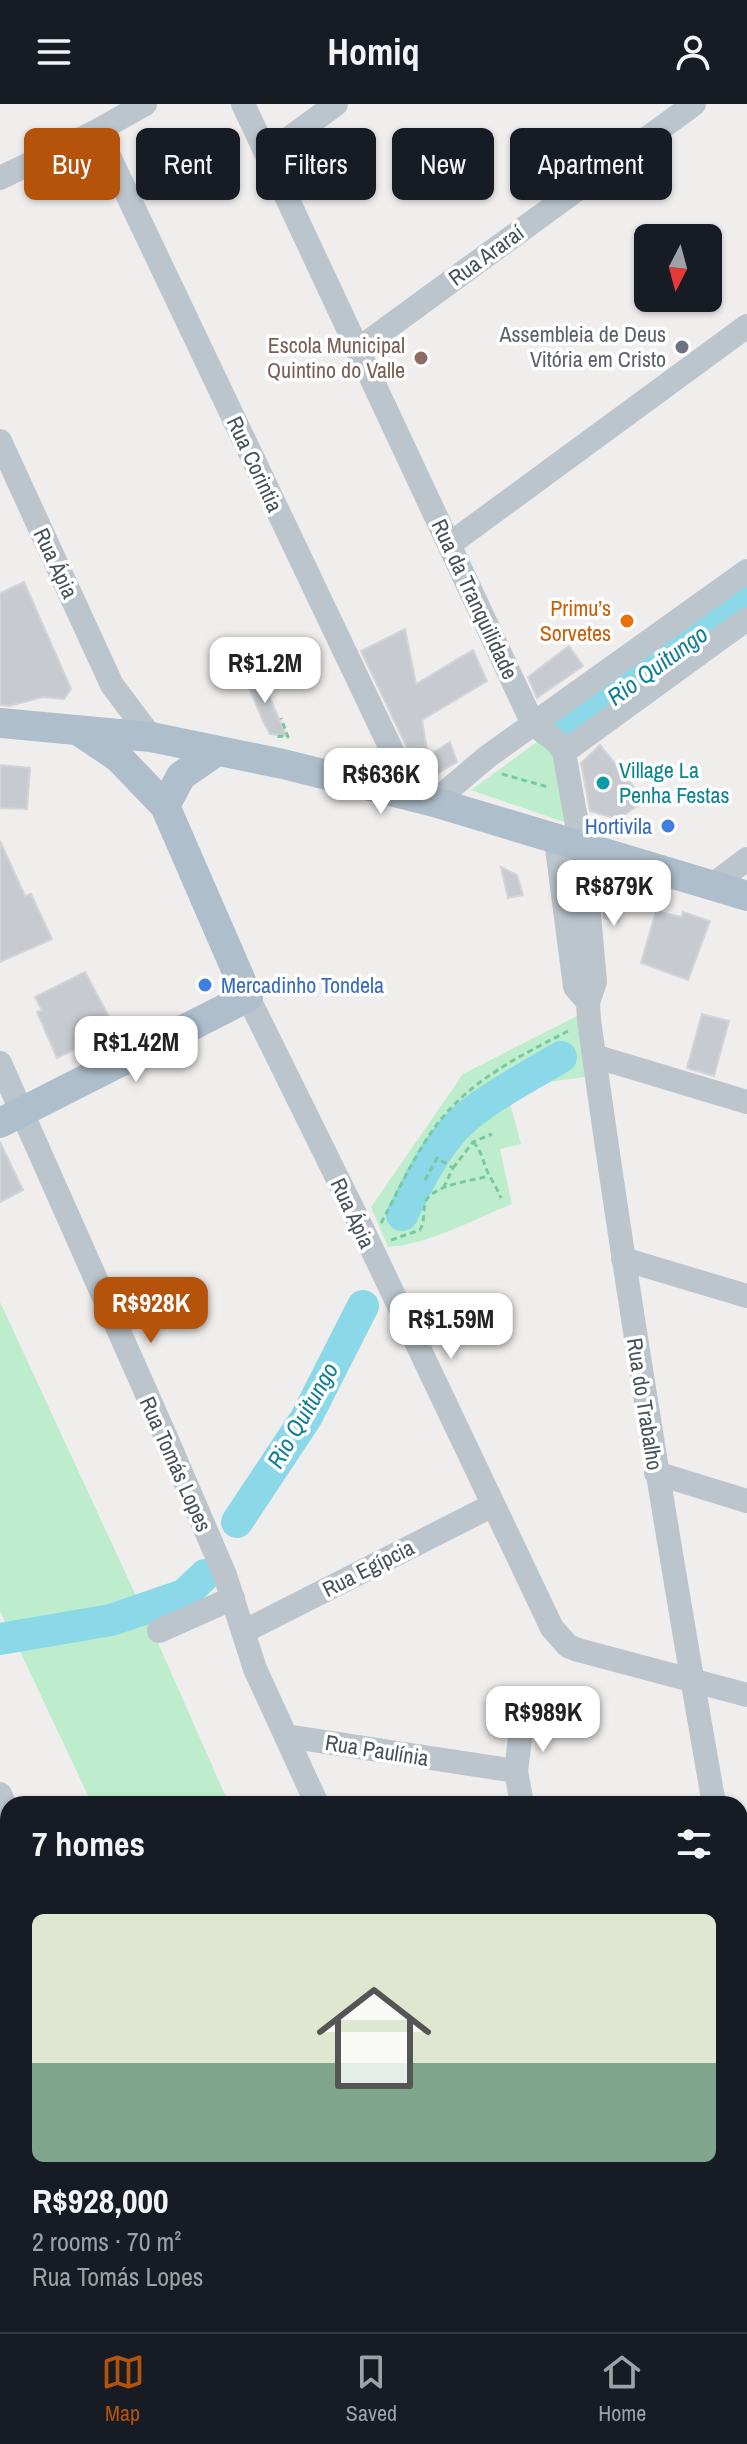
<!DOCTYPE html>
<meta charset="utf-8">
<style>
body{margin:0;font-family:"Archivo Narrow",sans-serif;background:#20242c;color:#f1f3f6;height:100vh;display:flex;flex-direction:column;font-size:30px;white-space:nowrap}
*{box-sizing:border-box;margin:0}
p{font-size:26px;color:#9ea1a6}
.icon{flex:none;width:44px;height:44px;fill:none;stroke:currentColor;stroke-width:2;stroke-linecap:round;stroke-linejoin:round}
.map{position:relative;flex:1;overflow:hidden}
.details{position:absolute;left:0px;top:1692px;width:748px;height:536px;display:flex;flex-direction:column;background:#171b24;border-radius:24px 24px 0 0;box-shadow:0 2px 6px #0004}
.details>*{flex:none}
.hud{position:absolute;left:24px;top:24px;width:700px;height:72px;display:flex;gap:16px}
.needle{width:52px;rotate:186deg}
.fabs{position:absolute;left:634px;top:120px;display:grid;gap:16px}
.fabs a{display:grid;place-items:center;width:88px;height:88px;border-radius:12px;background:#171b24;box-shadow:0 2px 6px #0004;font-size:40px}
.price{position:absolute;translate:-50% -68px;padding:0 18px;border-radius:16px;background:#fff;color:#222;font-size:26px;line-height:52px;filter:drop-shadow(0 2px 4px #0008)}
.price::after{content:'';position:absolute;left:50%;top:48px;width:24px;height:18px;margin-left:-12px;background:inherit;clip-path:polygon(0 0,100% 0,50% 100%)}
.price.active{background:#b45309;color:#fff}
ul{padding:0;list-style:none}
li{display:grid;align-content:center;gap:16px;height:424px;padding:0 32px}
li+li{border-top:2px solid #363941}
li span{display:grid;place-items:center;height:248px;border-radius:12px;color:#555}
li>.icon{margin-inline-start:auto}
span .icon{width:144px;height:144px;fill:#fffc;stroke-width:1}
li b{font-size:34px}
h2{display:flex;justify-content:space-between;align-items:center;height:96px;padding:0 32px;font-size:34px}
.chip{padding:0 28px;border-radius:12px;background:#171b24;box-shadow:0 2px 6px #0004;font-size:28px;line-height:72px}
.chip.active{background:#b45309;color:#fff}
header{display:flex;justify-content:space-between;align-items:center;height:104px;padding:0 32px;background:#171b24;font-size:36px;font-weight:800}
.dock{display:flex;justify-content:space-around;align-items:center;height:112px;border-top:2px solid #363941;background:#171b24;font-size:22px;color:#9ea1a6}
.dock a{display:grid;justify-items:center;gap:4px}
.dock .active{color:#b45309}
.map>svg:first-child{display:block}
.green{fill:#bdedcd}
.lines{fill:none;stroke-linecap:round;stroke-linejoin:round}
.river{stroke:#8bd9e8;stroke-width:32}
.building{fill:#c7cbd0;stroke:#d2d4d9;stroke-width:2}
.path{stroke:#76ca9d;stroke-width:3;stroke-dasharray:6 4;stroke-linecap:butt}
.minor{stroke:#bcc5cc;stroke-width:24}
.major{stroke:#aebecc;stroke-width:30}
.worship-dot{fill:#6b7280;stroke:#fff;stroke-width:3}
.education-dot{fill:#8d6e63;stroke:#fff;stroke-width:3}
.food-dot{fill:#e8710a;stroke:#fff;stroke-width:3}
.culture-dot{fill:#0f9aa8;stroke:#fff;stroke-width:3}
.shop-dot{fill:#3f7fe0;stroke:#fff;stroke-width:3}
.labels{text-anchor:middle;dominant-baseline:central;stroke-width:7;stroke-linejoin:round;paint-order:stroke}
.street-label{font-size:22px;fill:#46525a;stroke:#fff}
.worship-label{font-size:22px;fill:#5b616d;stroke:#fff;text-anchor:end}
.education-label{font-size:22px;fill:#785e54;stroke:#fff;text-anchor:end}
.food-label{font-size:22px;fill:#c56008;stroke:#fff;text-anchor:end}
.culture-label{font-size:22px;fill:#0d838f;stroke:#fff;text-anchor:start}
.shop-label{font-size:22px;fill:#366cbe;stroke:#fff;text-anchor:end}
.water-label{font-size:24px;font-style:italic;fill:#117e94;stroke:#fff}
</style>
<header><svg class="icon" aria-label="menu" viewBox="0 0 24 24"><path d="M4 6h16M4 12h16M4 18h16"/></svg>Homiq<svg class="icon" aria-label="person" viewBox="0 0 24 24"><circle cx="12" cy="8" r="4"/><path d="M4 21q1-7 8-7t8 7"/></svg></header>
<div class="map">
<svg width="747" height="2228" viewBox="0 0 747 2228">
<rect width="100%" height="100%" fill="#f0eded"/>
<path class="green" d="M537,638L545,639L551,645L567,719L471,686Z
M579,911L585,973L526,981L508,992L521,1040L500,1045L512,1100C475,1115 427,1141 388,1143L371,1103L463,970Z
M0,1198L138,1496L10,1528L0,1507Z
M147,1514L229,1700H92L19,1545L104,1530Z
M331,2220H468L471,2228H335Z"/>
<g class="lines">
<path class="river" d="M568,626L747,496
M402,1111C416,1083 429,1055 449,1031C472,1001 528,973 561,953
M237,1418L306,1314L363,1202
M0,1535L111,1516L184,1491L205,1471"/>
</g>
<path class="building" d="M24,478L71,585L64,595L43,593L9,602L0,601V489Z
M405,525L416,580L473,546L487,577L422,616L428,652L450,638L457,658L435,671L419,669L361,547Z
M569,542L583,562L537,594L528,573Z
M260,568L275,606L287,632L270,630L263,617L245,574Z
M600,641L645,697L621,713H611L590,707L581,659Z
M0,661L30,664L27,705L0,704Z
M0,737L25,792L31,790L52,835L0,858Z
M501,763L517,771L523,791L508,794Z
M602,789L625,796L618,818L604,814Z
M656,807L682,813L683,808L710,817L688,876L641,859Z
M85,868L116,926L57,954L37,908L42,906L35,893Z
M702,910L729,917L714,972L687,964Z
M0,1038L23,1086L0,1098Z"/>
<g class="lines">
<path class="path" d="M279,634V632L288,633L281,614
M502,670L548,683
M473,1038C482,1047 483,1058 488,1069C492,1076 497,1085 501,1094
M453,1064L473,1038L492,1030
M425,1076L437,1054L453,1064L443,1085
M381,1119C402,1081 421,1035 451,1004C484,969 526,949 568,927
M391,1136L420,1126C426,1116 422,1102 427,1095C438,1080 472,1077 488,1072"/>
<path class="minor" d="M243,0L533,620L556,637L564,648L585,765L595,878L588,898L589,916C625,1178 668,1439 714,1700
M97,27L414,693
M268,50L336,0
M0,74L97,27L145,0
M357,246L694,0
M0,337L112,581L151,633
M450,440L747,222
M564,648L747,515
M434,698L487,653L747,467
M556,736L575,883L588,898
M711,782L747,755
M248,893L361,1122L552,1524L568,1542L578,1546L747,1591
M594,952L747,998
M0,959L165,1331L225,1471L255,1565L317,1700
M623,1155L747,1192
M656,1369L747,1397
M159,1527L233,1494
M243,1528L493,1401
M286,1632L516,1667
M0,1690L8,1709
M522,1700L516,1667L524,1602
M740,1847L747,1893
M0,2134L8,2153
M36,2220L39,2228
M228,2220L231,2228
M554,2220L558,2228"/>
<path class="major" d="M0,619L151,633L283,660L434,698L747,792
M165,702L181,672L217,647
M0,1019L248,893L165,702L119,654L82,629
M740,2101H747
M0,2217L8,2215"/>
</g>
<circle class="worship-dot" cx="682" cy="243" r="8"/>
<circle class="education-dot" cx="421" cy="254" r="8"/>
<circle class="food-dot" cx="627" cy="517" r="8"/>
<circle class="culture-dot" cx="603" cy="679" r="8"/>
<g class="shop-dot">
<circle cx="668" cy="722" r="8"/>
<circle cx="205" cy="881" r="8"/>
</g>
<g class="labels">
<g class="street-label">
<text transform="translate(486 151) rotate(-36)">Rua Araraí</text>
<text transform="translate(255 360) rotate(65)">Rua Corintia</text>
<text transform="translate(56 459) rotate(65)">Rua Ápia</text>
<text transform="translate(475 495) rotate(65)">Rua da Tranquilidade</text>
<text transform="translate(353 1109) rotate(65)">Rua Ápia</text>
<text transform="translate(645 1300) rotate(81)">Rua do Trabalho</text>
<text transform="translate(176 1360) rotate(66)">Rua Tomás Lopes</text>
<text transform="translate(368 1464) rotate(-27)">Rua Egípcia</text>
<text transform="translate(377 1646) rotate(9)">Rua Paulínia</text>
</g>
<g class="worship-label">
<text x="666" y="230">Assembleia de Deus<tspan x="666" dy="25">Vitória em Cristo</tspan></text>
</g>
<g class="education-label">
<text x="405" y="241">Escola Municipal<tspan x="405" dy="25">Quintino do Valle</tspan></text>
</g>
<g class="food-label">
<text x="611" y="504">Primu’s<tspan x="611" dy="25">Sorvetes</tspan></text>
</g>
<g class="culture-label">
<text x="619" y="666">Village La<tspan x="619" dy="25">Penha Festas</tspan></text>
</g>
<g class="shop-label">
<text x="652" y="722">Hortivila</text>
<text x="221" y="881" text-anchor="start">Mercadinho Tondela</text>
</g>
<g class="water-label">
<text transform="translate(657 561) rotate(-36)">Rio Quitungo</text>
<text transform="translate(302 1311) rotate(-60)">Rio Quitungo</text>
</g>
</g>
</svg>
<div class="fabs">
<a><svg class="needle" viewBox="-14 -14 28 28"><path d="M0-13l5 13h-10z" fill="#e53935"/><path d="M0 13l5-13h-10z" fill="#9ea1a6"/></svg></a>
</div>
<b class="price" style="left:265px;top:601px">R$1.2M</b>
<b class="price" style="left:381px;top:712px">R$636K</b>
<b class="price" style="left:614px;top:824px">R$879K</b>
<b class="price" style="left:136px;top:980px">R$1.42M</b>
<b class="price active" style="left:151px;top:1241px">R$928K</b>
<b class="price" style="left:451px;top:1257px">R$1.59M</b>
<b class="price" style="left:543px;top:1650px">R$989K</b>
<div class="hud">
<a class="chip active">Buy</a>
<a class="chip">Rent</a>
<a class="chip">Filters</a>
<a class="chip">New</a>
<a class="chip">Apartment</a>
</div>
<section class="details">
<h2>7 homes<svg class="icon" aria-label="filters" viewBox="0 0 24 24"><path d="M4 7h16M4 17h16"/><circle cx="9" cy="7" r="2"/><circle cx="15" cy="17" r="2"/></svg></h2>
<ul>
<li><span style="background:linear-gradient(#dfe7d0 60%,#7fa58c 0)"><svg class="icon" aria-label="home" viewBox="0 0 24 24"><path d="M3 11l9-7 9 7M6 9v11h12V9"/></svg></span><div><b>R$928,000</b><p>2 rooms · 70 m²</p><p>Rua Tomás Lopes</p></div></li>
</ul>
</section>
</div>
<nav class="dock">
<a class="active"><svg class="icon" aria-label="map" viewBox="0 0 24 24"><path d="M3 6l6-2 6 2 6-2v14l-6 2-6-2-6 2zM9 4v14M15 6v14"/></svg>Map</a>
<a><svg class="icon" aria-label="saved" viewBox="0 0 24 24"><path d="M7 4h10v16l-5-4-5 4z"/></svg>Saved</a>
<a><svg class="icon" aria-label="home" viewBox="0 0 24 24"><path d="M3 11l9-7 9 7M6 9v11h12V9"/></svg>Home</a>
</nav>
